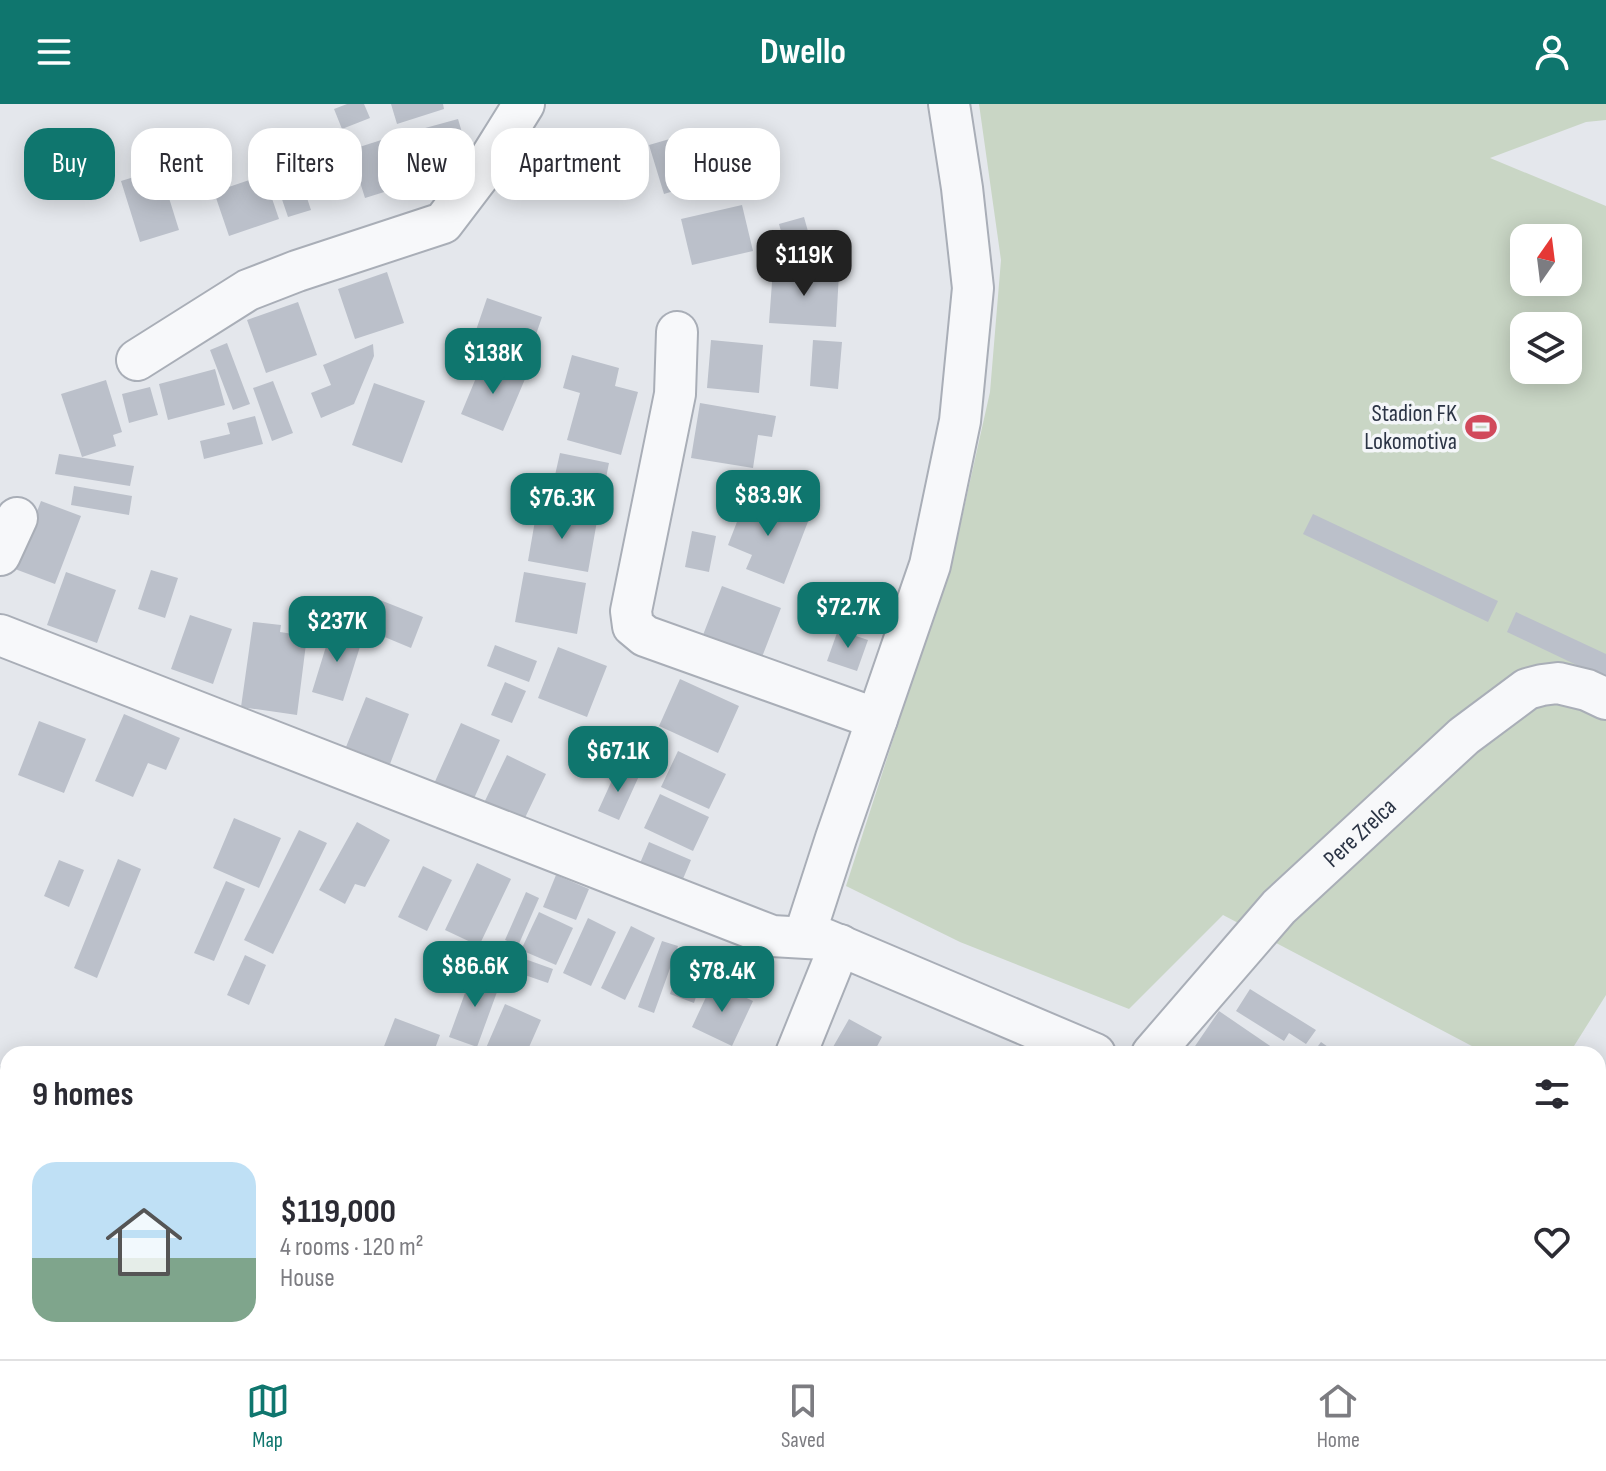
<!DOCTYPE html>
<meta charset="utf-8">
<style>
body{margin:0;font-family:"Sofia Sans Condensed",sans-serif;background:#f7f7f7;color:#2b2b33;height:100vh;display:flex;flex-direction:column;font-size:30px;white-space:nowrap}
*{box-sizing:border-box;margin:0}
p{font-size:26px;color:#7c7c81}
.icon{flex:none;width:44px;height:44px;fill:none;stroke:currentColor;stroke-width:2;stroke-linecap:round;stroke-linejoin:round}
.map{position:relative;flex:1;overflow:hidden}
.details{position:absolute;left:0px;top:942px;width:1606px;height:314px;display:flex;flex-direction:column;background:#fff;border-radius:24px 24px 0 0;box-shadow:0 4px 20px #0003}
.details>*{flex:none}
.guide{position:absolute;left:24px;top:24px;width:800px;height:72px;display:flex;gap:16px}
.needle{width:52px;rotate:14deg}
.tools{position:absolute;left:1510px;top:120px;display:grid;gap:16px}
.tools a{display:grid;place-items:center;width:72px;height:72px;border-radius:16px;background:#fff;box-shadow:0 4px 20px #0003;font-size:40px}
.price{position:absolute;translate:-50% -68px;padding:0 18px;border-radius:16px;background:#0f766e;color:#fff;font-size:26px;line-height:52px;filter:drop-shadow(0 2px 4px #0008)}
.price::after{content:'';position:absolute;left:50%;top:48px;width:24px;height:18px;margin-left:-12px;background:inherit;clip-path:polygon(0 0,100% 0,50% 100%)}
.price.current{background:#222;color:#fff}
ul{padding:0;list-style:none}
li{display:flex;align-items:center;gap:24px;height:200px;padding:0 32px}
li span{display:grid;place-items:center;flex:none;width:224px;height:160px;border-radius:24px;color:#555}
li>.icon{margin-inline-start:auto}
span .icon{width:96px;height:96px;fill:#fffc;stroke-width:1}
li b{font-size:34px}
h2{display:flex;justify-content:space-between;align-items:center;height:96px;padding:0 32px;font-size:34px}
.tag{padding:0 28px;border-radius:24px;background:#fff;box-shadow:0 4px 20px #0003;font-size:28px;line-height:72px}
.tag.current{background:#0f766e;color:#fff}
header{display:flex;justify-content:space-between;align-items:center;height:104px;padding:0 32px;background:#0f766e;color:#fff;font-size:36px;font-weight:700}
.tab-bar{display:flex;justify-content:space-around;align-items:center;height:112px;border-top:2px solid #e1e1e2;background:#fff;font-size:22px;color:#7c7c81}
.tab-bar a{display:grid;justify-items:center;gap:4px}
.tab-bar .current{color:#0f766e}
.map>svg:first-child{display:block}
.green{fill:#c9d6c5;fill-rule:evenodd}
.building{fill:#bbc0ca}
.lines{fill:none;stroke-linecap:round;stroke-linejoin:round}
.minor-casing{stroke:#a9aeb7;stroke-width:44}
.minor{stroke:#f7f8fa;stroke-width:40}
.labels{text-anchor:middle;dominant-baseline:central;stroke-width:7;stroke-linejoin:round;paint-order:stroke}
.poi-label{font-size:24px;fill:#2b3445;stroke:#f4f6f9;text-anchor:end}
.street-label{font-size:24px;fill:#2b3445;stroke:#f4f6f9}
</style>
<header><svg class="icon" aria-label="menu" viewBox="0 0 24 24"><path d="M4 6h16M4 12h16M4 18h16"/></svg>Dwello<svg class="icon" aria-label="person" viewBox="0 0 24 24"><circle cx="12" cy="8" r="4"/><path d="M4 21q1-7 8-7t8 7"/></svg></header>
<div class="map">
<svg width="1606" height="1255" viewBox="0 0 1606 1255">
<rect width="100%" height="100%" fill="#e4e7ec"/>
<path class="green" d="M979,0H1606V16L1586,18L1490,54L1606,102V891L1569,950H1487L1223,811L1129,905L960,838L846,782L956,440L990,288L1001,156ZM1524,134H1568V178H1524ZM1524,222H1568V266H1524Z
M452,1248H587L604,1255H445Z
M625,1248H709L719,1255H623Z"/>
<path class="building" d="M347,0H364L370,14L342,25L334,5Z
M391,0H443L444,5L397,20Z
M458,15L472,62L420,76L407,29Z
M704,25L719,73L664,90L649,41Z
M397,31L413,79L365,94L350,46Z
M212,34L221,67L192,74L184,41Z
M295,58L311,106L288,113L272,66Z
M160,65L179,126L140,138L121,77Z
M264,71L279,115L229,132L214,88Z
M742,101L753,147L692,161L681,115Z
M804,113L809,131L784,138L779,120Z
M800,143H835V159H800Z
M773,165L839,169L836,223L769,219Z
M387,168L404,219L355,235L338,185Z
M487,194L542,213L528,254L473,235Z
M298,198L317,251L266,269L247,216Z
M711,236L763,241L759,289L707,284Z
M813,236L842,238L838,285L810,282Z
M227,239L250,300L233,306L210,246Z
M373,240L374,252L354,300L321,314L311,289L331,281L323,261Z
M572,251L619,264L615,282L638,288L621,351L567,336L580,289L563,284Z
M483,257L525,275L503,327L461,310Z
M215,265L225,301L168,316L159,280Z
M106,276L122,328L113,331L116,342L82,353L61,290Z
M273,277L293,329L272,337L253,284Z
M374,279L425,297L402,359L352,341Z
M150,283L158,311L129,319L122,290Z
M700,299L776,312L772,333L758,331L753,364L691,354Z
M255,312L263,340L204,355L200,337L230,330L227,319Z
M560,349L609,359L599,409L549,398Z
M59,350L134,362L130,382L55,370Z
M74,382L132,392L129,411L71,401Z
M747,392L809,415L784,480L746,465L752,451L728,441Z
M41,397L81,412L55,480L15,465Z
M537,405L597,417L588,468L528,457Z
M1313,410L1498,497L1488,518L1303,430Z
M692,427L716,432L709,468L685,463Z
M151,466L178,474L165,514L138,505Z
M66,468L116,486L97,539L47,521Z
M524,468L586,479L577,530L515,518Z
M722,482L781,504L762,553L703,531Z
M375,494L423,513L411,544L363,524Z
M1516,508L1606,550V575L1507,528Z
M190,511L232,525L213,580L171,565Z
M253,518L281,521L280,528L307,532L297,611L241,603Z
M332,523L363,533L343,597L312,588Z
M838,526L868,536L857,567L827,557Z
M495,541L537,557L529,578L487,562Z
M558,543L607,562L587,613L538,594Z
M680,575L739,602L718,649L659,622Z
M505,578L526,587L512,619L491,611Z
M366,593L409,610L390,660L346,643Z
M124,610L180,634L166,666L148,659L133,693L95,677Z
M39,617L86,635L64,689L18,671Z
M461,619L500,636L472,699L433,682Z
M678,647L726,670L709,705L661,683Z
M507,651L546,670L522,720L483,701Z
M618,663L639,672L619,716L598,707Z
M660,690L709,713L693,747L644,724Z
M234,714L281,734L259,784L213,764Z
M357,718L390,736L365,783L355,780L345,800L319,786Z
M299,726L327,739L273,850L244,836Z
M649,738L691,756L677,789L635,771Z
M118,755L141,765L97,874L74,864Z
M59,756L84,766L69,803L44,792Z
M477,759L511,775L479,842L445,826Z
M423,762L452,776L427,827L398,813Z
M556,771L589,785L576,816L543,803Z
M226,777L245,785L214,857L194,849Z
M526,788L539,794L518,842L505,836Z
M539,808L573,824L556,861L521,846Z
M588,814L616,828L591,882L563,869Z
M631,822L655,834L625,896L601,884Z
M662,837L678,842L654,909L638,903Z
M685,842L710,850L694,899L670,890Z
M245,851L266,861L249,901L227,891Z
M522,854L553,865L548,879L516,868Z
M473,867L501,877L477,943L449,933Z
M713,878L753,897L732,942L692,923Z
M1250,885L1316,926L1306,940L1289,929L1284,937L1236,907Z
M505,900L541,916L526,950H499L486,944Z
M1219,907L1273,944L1269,950H1201L1193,945Z
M395,914L440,931L433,950H381Z
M849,915L882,933L873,950H829Z
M1321,938L1338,950H1312Z
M0,962L8,966V996L0,992Z
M1598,1071L1606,1076V1098L1598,1094Z
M1600,1165L1606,1169V1204L1598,1199Z
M1598,1210L1606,1215V1255H1593L1582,1248H1598Z
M839,1248H862L867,1251L865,1255H835Z
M960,1248H997L994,1255H972Z
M1010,1248H1023L1019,1255H1006Z
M1030,1248H1073L1070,1255H1026Z
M1188,1248H1206L1202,1255Z
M1244,1248H1291L1287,1255H1240Z
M1386,1248H1404L1411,1252L1410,1255H1382Z"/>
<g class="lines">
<defs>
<g id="minor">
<path d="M677,228L675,290L631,507L633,522L645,532L877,615"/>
<path d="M137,256L248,186L297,167L443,119L481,69L524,0"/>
<path d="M0,451L17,414"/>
<path d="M0,531L772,832L824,835L836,840L1095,950"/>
<path d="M804,833L836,734L930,461L960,317L973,184L962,84L949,0"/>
<path d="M796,950L840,841"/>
<path id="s1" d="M1152,950L1279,803L1464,632L1527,585L1542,581L1558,579L1587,586L1606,595"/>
<path d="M1161,1248L1173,1255"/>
</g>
</defs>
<use href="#minor" class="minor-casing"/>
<use href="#minor" class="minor"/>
</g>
<defs>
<symbol id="stadium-bare" viewBox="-9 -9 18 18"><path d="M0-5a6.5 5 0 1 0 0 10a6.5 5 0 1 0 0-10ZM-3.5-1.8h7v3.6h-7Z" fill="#d1495b" stroke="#f4f6f9" stroke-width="2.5" paint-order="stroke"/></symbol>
</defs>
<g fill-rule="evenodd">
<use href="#stadium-bare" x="1459" y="301" width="44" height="44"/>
</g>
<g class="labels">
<g class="poi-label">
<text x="1457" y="309">Stadion FK<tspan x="1457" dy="28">Lokomotiva</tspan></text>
</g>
<g class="street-label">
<text stroke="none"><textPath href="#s1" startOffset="304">Pere Zrelca</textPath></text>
</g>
</g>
</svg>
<div class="tools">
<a><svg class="needle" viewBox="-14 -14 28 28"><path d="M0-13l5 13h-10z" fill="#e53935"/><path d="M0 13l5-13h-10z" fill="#7c7c81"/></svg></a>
<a><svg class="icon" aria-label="layers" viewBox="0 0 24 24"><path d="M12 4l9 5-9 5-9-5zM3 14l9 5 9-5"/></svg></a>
</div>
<b class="price current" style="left:804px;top:194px">$119K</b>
<b class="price" style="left:493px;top:292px">$138K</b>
<b class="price" style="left:768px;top:434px">$83.9K</b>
<b class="price" style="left:562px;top:437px">$76.3K</b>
<b class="price" style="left:848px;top:546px">$72.7K</b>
<b class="price" style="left:337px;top:560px">$237K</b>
<b class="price" style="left:618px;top:690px">$67.1K</b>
<b class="price" style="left:475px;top:905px">$86.6K</b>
<b class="price" style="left:722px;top:910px">$78.4K</b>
<div class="guide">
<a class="tag current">Buy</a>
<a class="tag">Rent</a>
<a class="tag">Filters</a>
<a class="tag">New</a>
<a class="tag">Apartment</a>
<a class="tag">House</a>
</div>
<section class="details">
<h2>9 homes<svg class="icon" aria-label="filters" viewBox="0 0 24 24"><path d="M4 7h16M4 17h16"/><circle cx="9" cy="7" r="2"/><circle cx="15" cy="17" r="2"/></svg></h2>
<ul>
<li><span style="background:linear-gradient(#bfe0f5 60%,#7fa58c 0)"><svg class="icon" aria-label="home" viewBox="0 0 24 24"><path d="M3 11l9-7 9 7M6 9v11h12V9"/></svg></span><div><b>$119,000</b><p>4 rooms · 120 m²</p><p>House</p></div><svg class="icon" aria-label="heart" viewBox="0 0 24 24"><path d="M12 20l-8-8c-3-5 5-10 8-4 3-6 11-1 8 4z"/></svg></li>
</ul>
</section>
</div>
<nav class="tab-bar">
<a class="current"><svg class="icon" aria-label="map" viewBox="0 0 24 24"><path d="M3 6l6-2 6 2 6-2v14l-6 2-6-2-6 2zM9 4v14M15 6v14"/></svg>Map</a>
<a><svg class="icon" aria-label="saved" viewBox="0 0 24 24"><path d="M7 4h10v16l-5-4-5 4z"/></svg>Saved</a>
<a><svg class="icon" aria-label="home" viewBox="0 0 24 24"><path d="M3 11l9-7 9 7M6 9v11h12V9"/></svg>Home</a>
</nav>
